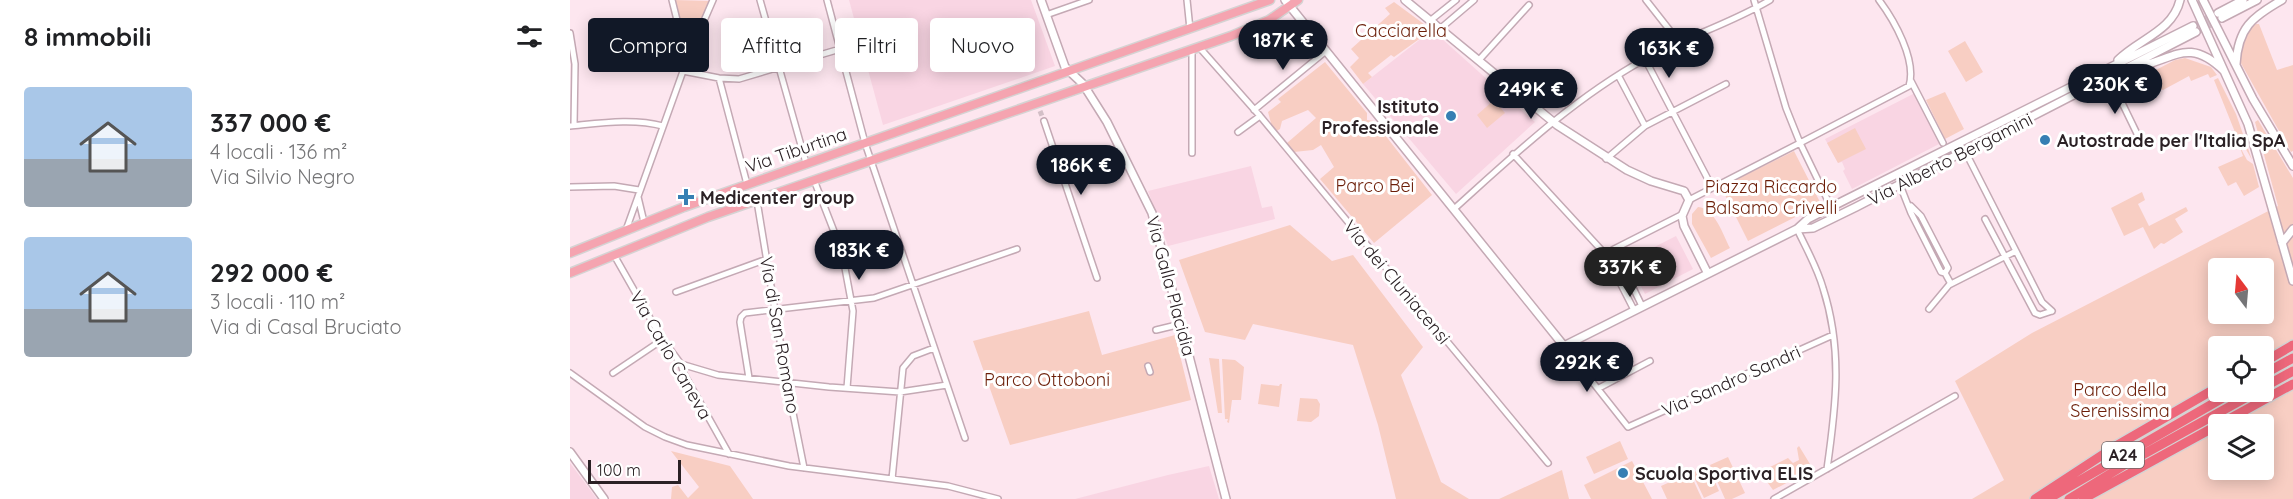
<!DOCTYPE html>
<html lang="it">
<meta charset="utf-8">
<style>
body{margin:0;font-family:Quicksand,sans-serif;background:#f2f2f2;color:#202124;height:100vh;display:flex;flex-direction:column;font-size:22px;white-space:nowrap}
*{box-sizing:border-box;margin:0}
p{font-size:20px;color:#757577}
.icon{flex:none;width:33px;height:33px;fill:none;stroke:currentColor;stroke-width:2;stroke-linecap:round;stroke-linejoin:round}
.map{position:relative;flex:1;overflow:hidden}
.details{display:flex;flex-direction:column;background:#fff;width:570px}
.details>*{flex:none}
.banner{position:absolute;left:18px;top:18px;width:570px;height:54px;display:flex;gap:12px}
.needle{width:39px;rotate:344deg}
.controls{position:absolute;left:1638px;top:258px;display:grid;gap:12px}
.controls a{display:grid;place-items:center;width:66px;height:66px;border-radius:6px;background:#fff;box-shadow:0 3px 15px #0003;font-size:30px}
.scale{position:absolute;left:18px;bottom:15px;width:93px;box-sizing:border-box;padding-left:6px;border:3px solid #2b2125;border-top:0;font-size:16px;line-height:21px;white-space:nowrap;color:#2b2125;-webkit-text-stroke:4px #fff;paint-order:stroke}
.price{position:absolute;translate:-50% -51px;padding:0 14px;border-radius:21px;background:#111827;color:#fff;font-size:20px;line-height:39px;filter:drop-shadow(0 2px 3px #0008)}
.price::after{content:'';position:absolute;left:50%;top:36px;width:18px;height:14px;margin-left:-9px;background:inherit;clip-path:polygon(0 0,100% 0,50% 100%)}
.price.on{background:#222;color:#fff}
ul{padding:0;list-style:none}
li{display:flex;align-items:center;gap:18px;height:150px;padding:0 24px}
li span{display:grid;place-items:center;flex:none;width:168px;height:120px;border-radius:6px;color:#555}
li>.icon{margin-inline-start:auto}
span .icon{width:72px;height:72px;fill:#fffc;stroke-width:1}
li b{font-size:26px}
h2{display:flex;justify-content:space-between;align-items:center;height:72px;padding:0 24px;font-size:26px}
.tag{padding:0 21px;border-radius:6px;background:#fff;box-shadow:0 3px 15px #0003;font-size:21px;line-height:54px}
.tag.on{background:#111827;color:#fff}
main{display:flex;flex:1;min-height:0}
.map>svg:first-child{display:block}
.built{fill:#f9d5e3}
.green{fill:#f8cec3;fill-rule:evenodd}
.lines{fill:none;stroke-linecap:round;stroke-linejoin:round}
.street-tunnel{stroke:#d3bfc7;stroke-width:5;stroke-dasharray:5 2.5;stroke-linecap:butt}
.secondary-tunnel{stroke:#d3bfc7;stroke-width:7;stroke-dasharray:7 3.5;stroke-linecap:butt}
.street-casing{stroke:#c4a9b4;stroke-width:8}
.secondary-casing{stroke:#c4a9b4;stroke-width:10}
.primary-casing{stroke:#d5d3d3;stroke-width:11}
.highway-casing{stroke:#d5d3d3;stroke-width:12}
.street{stroke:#fff;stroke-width:5}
.secondary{stroke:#fff;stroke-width:7}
.primary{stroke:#f5a4b0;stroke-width:8}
.highway{stroke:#ee687b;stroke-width:9}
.poi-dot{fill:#367fb3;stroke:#fff;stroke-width:2}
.labels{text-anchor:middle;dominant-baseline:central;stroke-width:6;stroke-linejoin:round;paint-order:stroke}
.shield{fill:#fff;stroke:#6b6466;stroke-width:1.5}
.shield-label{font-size:16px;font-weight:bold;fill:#2b2125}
.park-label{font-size:18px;fill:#6c1e08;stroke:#fff}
.poi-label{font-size:18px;font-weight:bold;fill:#2b2125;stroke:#fff;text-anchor:start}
.street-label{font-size:18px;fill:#2b2125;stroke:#fff}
</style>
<main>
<section class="details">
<h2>8 immobili<svg class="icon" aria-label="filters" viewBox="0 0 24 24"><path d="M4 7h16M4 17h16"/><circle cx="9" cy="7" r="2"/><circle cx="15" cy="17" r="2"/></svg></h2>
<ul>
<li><span style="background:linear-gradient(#a9c7e8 60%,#9aa5b1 0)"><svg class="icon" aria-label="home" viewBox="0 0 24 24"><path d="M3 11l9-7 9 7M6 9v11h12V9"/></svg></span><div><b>337 000 €</b><p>4 locali · 136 m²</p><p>Via Silvio Negro</p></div></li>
<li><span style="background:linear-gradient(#a9c7e8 60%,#9aa5b1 0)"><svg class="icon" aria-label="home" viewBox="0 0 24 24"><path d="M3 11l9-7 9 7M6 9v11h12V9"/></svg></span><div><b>292 000 €</b><p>3 locali · 110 m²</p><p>Via di Casal Bruciato</p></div></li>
</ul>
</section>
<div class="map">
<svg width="1723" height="499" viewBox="0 0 1723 499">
<rect width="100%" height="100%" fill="#fde6ef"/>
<path class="built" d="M279,0H461L485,66L313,125Z
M862,30L965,122L886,194L793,84Z
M1345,93L1371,143L1282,189L1273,171L1275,169L1272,162L1268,163L1255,139Z
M681,166L692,208L702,206L705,219L598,246L578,191Z
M1106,236L1123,269L1075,294L1057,261Z
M0,463L27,499H0Z
M639,466L649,499H505L598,475Z"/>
<path class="green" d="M104,0L141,1L116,47Z
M824,2L862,30L824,57L821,55L798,73L802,77L793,84L780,67L789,58L781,49L820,14L815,8Z
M1686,24H1689L1707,70L1723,65V151L1721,152L1668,58L1676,32Z
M1395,41L1413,72L1396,82L1378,51Z
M1615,58L1641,67L1647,75L1640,78L1638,74L1621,81L1619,76L1593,90L1590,89L1582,72L1605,60Z
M755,62L797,113V120L804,121L862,195L804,243L750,179L764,167L751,145L743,150L724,152L717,143L746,118L738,110L712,121L710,129L705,132L702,127L698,112L711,102L708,99Z
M1648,78L1666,114L1682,160L1673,144L1669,142L1644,80Z
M1375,92L1394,129L1375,139L1356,100Z
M924,100L935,113L917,128L907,115Z
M1688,120L1723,178V499H1402L1434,480L1385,381L1462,333L1708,206L1685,122ZM1648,268H1694V314H1648ZM1648,346H1694V392H1648ZM1648,424H1694V470H1648Z
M1285,128L1296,149L1268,163L1257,143Z
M1669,145L1677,160L1683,164L1689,187L1674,196L1666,182L1658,186L1648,167L1673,156Z
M1224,151L1251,204L1178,241L1151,187Z
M1572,192L1575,200L1568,204L1579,226L1616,207L1618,211L1605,219L1613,232L1594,244L1591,243L1584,249L1573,227L1554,236L1541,208Z
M1128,207C1145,208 1153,235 1160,248L1141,258L1122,224V214Z
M720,225L762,261L783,255L853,347L831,375L871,482L899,499H826L808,425L783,345L683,324L675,340L635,332L609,260Z
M519,311L532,355L605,335L621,400L440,445L403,341Z
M639,358L649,359L652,413H648Z
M652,359L665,360L674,367L671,400H662L659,423L657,422L658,419H655Z
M691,384L709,386L710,384H712L709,407L688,404Z
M730,398L747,399L750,404L749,416L741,422L727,421Z
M1050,441L1058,459L1024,474L1016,457Z
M1229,446L1243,469L1203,490L1190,472L1218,458L1223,463L1229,460L1227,448Z
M101,451L160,466L183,499H101L102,487L108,485L118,498L129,487Z
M1158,457L1175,493L1162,499H1155L1140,465Z
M1062,461L1082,499H1021L1014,485Z
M1138,466L1149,491L1134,498L1122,473Z
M992,470L999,499H929Z
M1120,473L1132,499H1097L1091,486Z"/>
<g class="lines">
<path class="street-tunnel" d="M470,111L474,121"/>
<path class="secondary-tunnel" d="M1623,26L1646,14
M1626,32L1652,18"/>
<defs>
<path id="street" d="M102,0L117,60
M190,0L236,163
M257,0L295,143L395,438
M617,0L620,29
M1076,0L1109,42
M1184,0L1216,108L1230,143L1339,86C1347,60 1324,20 1309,0
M476,15L519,0
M861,20L886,0
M871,28L904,0
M0,33L5,64L4,125
M629,47L690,116L978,463
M622,49V153
M1075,59L1142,187
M909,60L959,5
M113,71L149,78L169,79L270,49
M1048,75L1075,126
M1539,76L1572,144
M149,78L177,184
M1341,81L1373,143
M684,110L756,51
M474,121L527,278
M0,126C31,123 63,118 93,126
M668,132L690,116
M1395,151L1472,302L1482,311
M943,154L1036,255L1064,310
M1036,159L1075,126L1156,84
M244,180L272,252L283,311L277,388
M1330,185L1341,213L1371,272L1375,273L1381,284
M0,187L44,186L69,190
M68,197L74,222
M1119,200L1230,143L1261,207
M187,201L217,383L234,468
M1341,206L1351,216L1378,268L1375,273
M884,209C945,154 1003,99 1075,59C1115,37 1160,24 1200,0
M1415,219L1465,313L1470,315L1482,311
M1227,229C1236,248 1247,267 1253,288C1273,350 1266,406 1257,469
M56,230L117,60L143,0
M1044,249L1072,306
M44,255L89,334L111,364L114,374L159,454
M1036,255L1044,249L1113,214
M106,292L197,259
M1359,309L1379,285L1446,251
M586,330L611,324
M994,346L1058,427L1263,335
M111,364L148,375L259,387L330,392L377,385
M578,366L580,372
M0,373L75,427L95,437L117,445L219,466L378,486L428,499
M43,373L92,340
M179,378L170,322L171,317L175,313L304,298L447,249
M1029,388L1080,361
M322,479L333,368L343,356L364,348
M1204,499L1385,396"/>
<path id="secondary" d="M471,0L495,67L513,84L537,122L582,213L656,499
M715,0L994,346L1227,229L1238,219L1273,201L1623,26
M835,0L987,125L1057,170L1081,181L1114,191L1119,200L1112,216L1114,226L1137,272
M1622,0L1678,124L1723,281
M1633,0L1683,99L1723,166
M1648,13L1673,0
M1652,18L1687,0
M1548,60C1569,39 1603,31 1610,0
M1666,64C1668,28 1682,17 1712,0
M1560,68C1602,63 1616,34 1654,71
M1227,229L1243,228L1286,207L1626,32
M1712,243L1723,229
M0,452L34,499"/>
<path id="primary" d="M0,253L114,207L700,0
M0,273L138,217L661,36L699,20L728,0"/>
<path id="highway" d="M1694,362L1723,345
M1694,374L1723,358
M1694,387L1723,371
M1650,424L1723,384
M1465,499L1546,446L1648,387
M1478,499L1663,392
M1499,499L1556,464L1686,392
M1513,499L1648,425"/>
</defs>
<use href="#street" class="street-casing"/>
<use href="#secondary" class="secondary-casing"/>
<use href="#primary" class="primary-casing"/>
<use href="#highway" class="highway-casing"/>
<use href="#street" class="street"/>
<use href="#secondary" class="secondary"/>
<use href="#primary" class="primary"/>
<use href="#highway" class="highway"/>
</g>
<g class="poi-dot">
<circle cx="881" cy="116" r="6"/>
<circle cx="1475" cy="140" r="6"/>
<path d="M113 188h6v6h6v6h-6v6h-6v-6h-6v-6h6z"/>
<circle cx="1053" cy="473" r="6"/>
</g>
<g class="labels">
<rect class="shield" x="1532" y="442" width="42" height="26" rx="4.5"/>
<g class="shield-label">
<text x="1553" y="455">A24</text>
</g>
<g class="park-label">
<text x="831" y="30">Cacciarella</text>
<text x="805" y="185">Parco Bei</text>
<text x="1201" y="186">Piazza Riccardo<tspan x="1201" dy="21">Balsamo Crivelli</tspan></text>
<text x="477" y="379">Parco Ottoboni</text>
<text x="1550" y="389">Parco della<tspan x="1550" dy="21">Serenissima</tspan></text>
</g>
<g class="poi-label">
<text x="869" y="106" text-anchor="end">Istituto<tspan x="869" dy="21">Professionale</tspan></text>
<text x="1487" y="140">Autostrade per l'Italia SpA</text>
<text x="130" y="197">Medicenter group</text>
<text x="1065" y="473">Scuola Sportiva ELIS</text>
</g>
<g class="street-label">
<text transform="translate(226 150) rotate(-19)">Via Tiburtina</text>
<text transform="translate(1380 159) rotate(-27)">Via Alberto Bergamini</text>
<text transform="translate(827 282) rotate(50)">Via dei Cluniacensi</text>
<text transform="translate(601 286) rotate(75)">Via Galla Placidia</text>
<text transform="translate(210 335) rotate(80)">Via di San Romano</text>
<text transform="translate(101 355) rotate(60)">Via Carlo Caneva</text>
<text transform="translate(1161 381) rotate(-24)">Via Sandro Sandri</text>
</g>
</g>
</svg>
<div class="controls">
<a><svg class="needle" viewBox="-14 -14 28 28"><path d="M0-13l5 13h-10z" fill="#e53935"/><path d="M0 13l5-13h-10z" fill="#757577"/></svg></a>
<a><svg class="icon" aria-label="locate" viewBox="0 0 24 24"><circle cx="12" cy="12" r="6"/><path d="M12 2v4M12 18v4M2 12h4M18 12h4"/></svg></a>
<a><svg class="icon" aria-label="layers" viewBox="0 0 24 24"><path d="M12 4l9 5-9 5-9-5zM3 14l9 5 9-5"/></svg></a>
</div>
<div class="scale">100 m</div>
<b class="price" style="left:713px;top:71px">187K €</b>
<b class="price" style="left:1099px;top:79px">163K €</b>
<b class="price" style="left:1545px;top:115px">230K €</b>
<b class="price" style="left:961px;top:120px">249K €</b>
<b class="price" style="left:511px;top:196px">186K €</b>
<b class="price" style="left:289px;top:281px">183K €</b>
<b class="price on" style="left:1060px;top:298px">337K €</b>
<b class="price" style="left:1017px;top:393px">292K €</b>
<div class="banner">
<a class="tag on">Compra</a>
<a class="tag">Affitta</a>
<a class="tag">Filtri</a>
<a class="tag">Nuovo</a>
</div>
</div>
</main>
